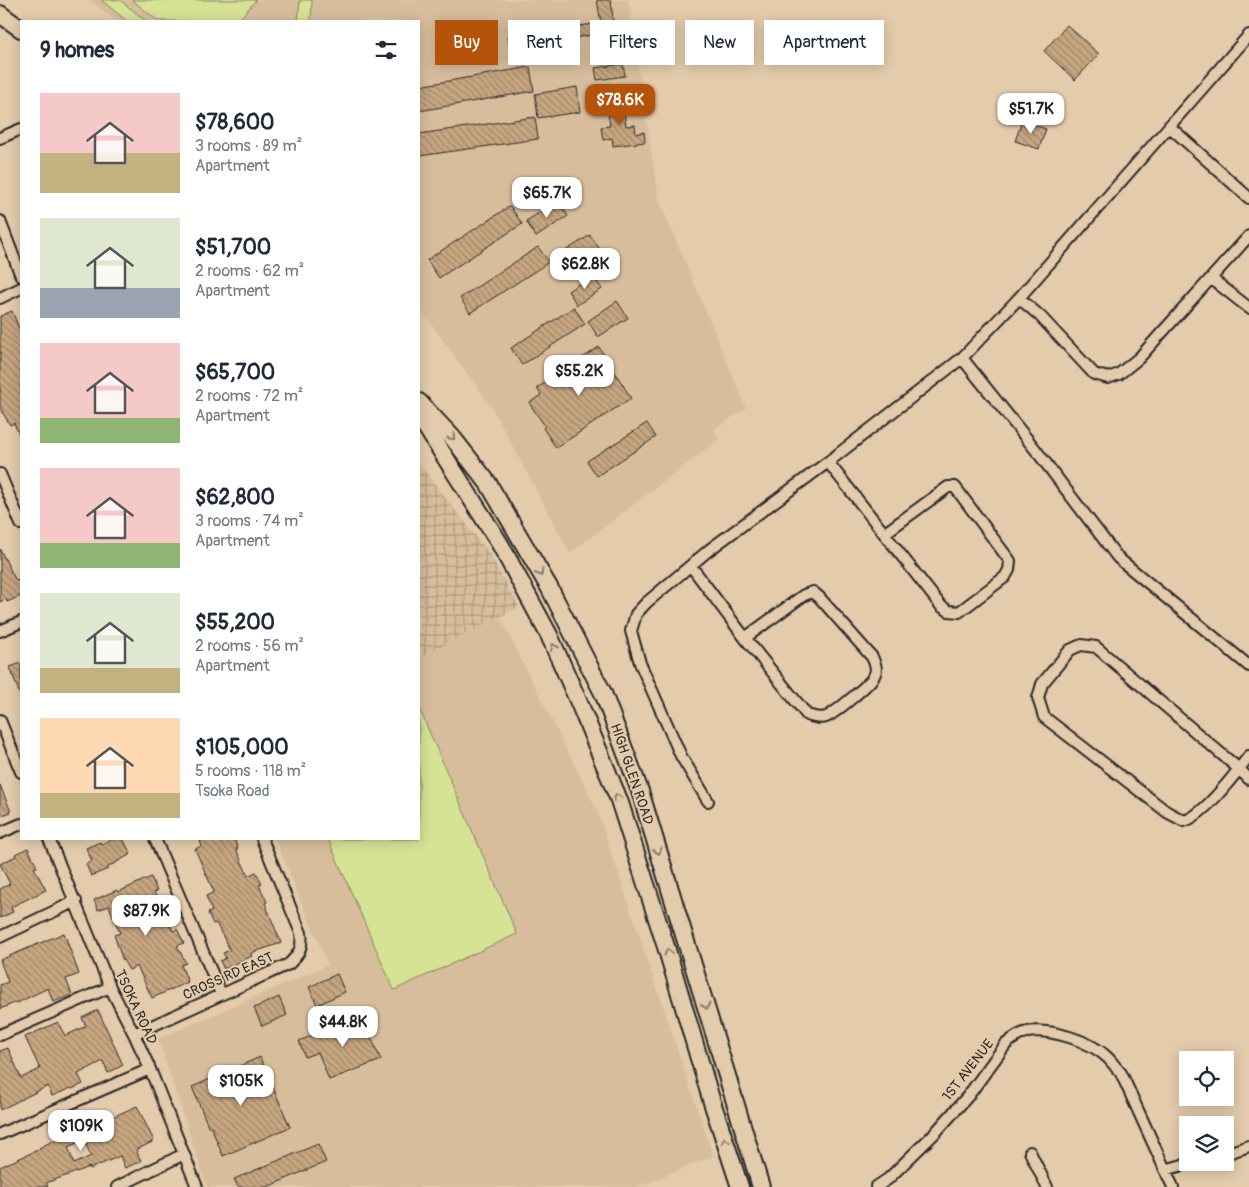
<!DOCTYPE html>
<meta charset="utf-8">
<style>
body{margin:0;font-family:Pangolin,sans-serif;background:#f2f2f3;color:#1f2937;height:100vh;display:flex;flex-direction:column;font-size:19px;white-space:nowrap}
*{box-sizing:border-box;margin:0}
p{font-size:16px;color:#747a83}
.icon{flex:none;width:28px;height:28px;fill:none;stroke:currentColor;stroke-width:2;stroke-linecap:round;stroke-linejoin:round}
.map{position:relative;flex:1;overflow:hidden}
.sheet{position:absolute;left:20px;top:20px;width:400px;height:820px;display:flex;flex-direction:column;background:#fff;border-radius:0px;box-shadow:0 2px 12px #0003}
.sheet>*{flex:none}
.banner{position:absolute;left:435px;top:20px;width:475px;height:45px;display:flex;gap:10px}
.controls{position:absolute;left:1179px;top:1051px;display:grid;gap:10px}
.controls a{display:grid;place-items:center;width:55px;height:55px;border-radius:0px;background:#fff;box-shadow:0 2px 12px #0003;font-size:25px}
.price{position:absolute;translate:-50% -42px;padding:0 11px;border-radius:10px;background:#fff;color:#222;font-size:16px;line-height:32px;filter:drop-shadow(0 1px 2px #0008)}
.price::after{content:'';position:absolute;left:50%;top:30px;width:15px;height:11px;margin-left:-8px;background:inherit;clip-path:polygon(0 0,100% 0,50% 100%)}
.price.active{background:#b45309;color:#fff}
ul{padding:0;list-style:none}
li{display:flex;align-items:center;gap:15px;height:125px;padding:0 20px}
li span{display:grid;place-items:center;flex:none;width:140px;height:100px;border-radius:0px;color:#555}
li>.icon{margin-inline-start:auto}
span .icon{width:60px;height:60px;fill:#fffc;stroke-width:1}
li b{font-size:21px}
h2{display:flex;justify-content:space-between;align-items:center;height:60px;padding:0 20px;font-size:21px}
.chip{padding:0 18px;border-radius:0px;background:#fff;box-shadow:0 2px 12px #0003;font-size:18px;line-height:45px}
.chip.active{background:#b45309;color:#fff}
.map>svg:first-child{display:block}
.built{fill:#d7bd9c}
.industrial{fill:url(#industrial-grid)}
.pitch{fill:#d6e294;stroke:#808660}
.building{fill:url(#building-back-hatch);stroke:#2b2b2b;fill-rule:evenodd}
.lines{fill:none;stroke-linecap:round;stroke-linejoin:round}
.street-casing{stroke:#2b2b2b;stroke-width:14}
.primary-casing{stroke:#2b2b2b;stroke-width:20}
.street{stroke:#e3cbab;stroke-width:10}
.primary{stroke:#e3cbab;stroke-width:16}
.oneway{stroke:#877b6b}
.labels{text-anchor:middle;dominant-baseline:central;stroke-width:4;stroke-linejoin:round;paint-order:stroke}
.street-label{font-size:14px;fill:#2b2b2b;stroke:#e3cbab}
</style>
<div class="map">
<svg width="1249" height="1187" viewBox="0 0 1249 1187">
<defs>
<pattern id="industrial-grid" width="8" height="8" patternUnits="userSpaceOnUse" patternTransform="scale(1.25)"><rect width="8" height="8" fill="#d7bd9c"/><path d="M0 4h8M4 0v8" fill="none" stroke="#af9a7f"/></pattern>
<pattern id="building-back-hatch" width="6" height="6" patternUnits="userSpaceOnUse" patternTransform="scale(1.25)"><rect width="6" height="6" fill="#c7a680"/><path d="M-1 5l2 2M0 0l6 6M5-1l2 2" fill="none" stroke="#a28769"/></pattern>
</defs>
<rect width="100%" height="100%" fill="#e3cbab"/>
<filter id="ink" filterUnits="userSpaceOnUse"><feTurbulence type="fractalNoise" baseFrequency=".02" numOctaves="2"/><feDisplacementMap in="SourceGraphic" scale="10" xChannelSelector="R" yChannelSelector="G"/><feConvolveMatrix kernelMatrix="1 2 1 2 8 2 1 2 1" color-interpolation-filters="sRGB"/></filter>
<g filter="url(#ink)">
<path class="built" d="M90,0H628L659,200L746,408L714,429L718,440L570,553L491,406L419,307V21H116Z
M500,617L597,810L713,1156L637,1187H207L158,1039L328,965L275,839H419V658Z"/>
<path class="industrial" d="M419,464L489,553L519,607L423,656L419,646Z"/>
<path class="pitch" d="M101,0H120L146,21H127Z
M132,0H256L238,21H158Z
M300,0H312L311,21H298Z
M419,708L517,934L394,990L328,839H419Z"/>
<path class="building" d="M597,0H611L614,32L510,47L508,36L601,23Z
M1067,25L1099,54L1075,80L1044,51Z
M633,34L635,60L621,61L619,35Z
M623,64L625,76L597,80L595,68Z
M530,67L534,91L419,111V86Z
M577,87L580,112L538,118L535,94Z
M622,98L626,126L635,125L636,134L644,132L645,142L613,146L612,138L603,140L601,127L610,126L606,100Z
M535,117L538,139L419,156V134Z
M1022,121L1046,129L1039,149L1015,141Z
M558,201L568,216L536,237L526,221Z
M510,206L522,224L439,278L427,260Z
M590,235L599,248L559,274L550,261Z
M538,247L549,262L470,313L460,298Z
M592,275L602,289L577,305L568,291Z
M617,301L628,318L598,337L588,321Z
M574,307L585,324L522,365L511,348Z
M12,311L21,333V439L14,423L10,425L0,408V316Z
M599,347L631,398L556,448L543,428L545,426L529,403L541,395L537,388Z
M647,423L656,437L597,476L587,461Z
M0,549L16,581L21,579V596L7,602L6,599L0,602Z
M21,663V694L20,695L10,667Z
M0,785L11,812L0,816Z
M112,839H123L131,854L108,867V869L91,876L86,864L92,861L86,848L100,842L101,844Z
M205,839H234L238,848L236,849L248,876L256,872L262,884L259,885L267,902L265,903L281,943L251,953L252,956L224,969L220,961L226,958L223,953L230,950L216,923L213,924L208,913L212,911L206,896L214,892L195,849L202,846L200,841Z
M28,848L37,867L34,868L46,890L11,907L13,912L0,918V889L10,884L0,864L16,856L15,854Z
M151,877L157,891L154,892L162,911L173,931L177,929L184,943L177,946L186,963L181,965L188,982L152,998L137,966L129,970L122,958L114,935L120,933L109,906L98,910L94,900L117,890L118,892Z
M64,933L79,974L66,979L72,995L53,1002L48,988L17,1003V1002L0,1009V985L8,982L0,960Z
M337,974L345,992L317,1005L309,987Z
M279,997L287,1015L262,1026L254,1008Z
M98,1010L123,1065L108,1073L103,1061L78,1074L83,1084L72,1089L71,1088L52,1096L48,1086L0,1110V1051L8,1048L21,1078L40,1069L25,1037L58,1022L65,1036L86,1026L82,1018Z
M361,1015L381,1060L329,1080L318,1052L305,1057L299,1041Z
M260,1057L290,1127L223,1156L211,1127L209,1128L192,1087Z
M137,1106L154,1141L136,1150L141,1161L125,1168L120,1156L90,1169V1167L46,1183L48,1187H0V1167L40,1149L39,1148L62,1136L63,1138L98,1122L99,1123ZM84,1140L91,1156L74,1164L68,1147Z
M318,1144L326,1162L267,1187H238L234,1179Z"/>
<g class="lines">
<defs>
<path id="street" d="M1169,126L1249,198
M0,138L21,129
M0,221L21,276
M1212,279L1249,308
M0,298L21,288
M1019,298L1040,316L1094,374L1108,378L1119,374L1139,358L1249,236
M962,358L1019,298L1249,35
M828,462L941,606L949,611L959,612L1005,577L1009,570L1010,561L955,487H948L885,533
M0,474L21,524
M691,566L745,638L807,715C813,717 820,719 826,717C834,714 870,684 874,676C878,669 875,664 872,657L819,597L813,592L804,595L745,638
M0,631L21,622
M0,720L21,772
M1249,756C1236,773 1204,816 1184,821L1167,812L1044,717L1038,698L1042,684L1070,650L1081,645L1096,647L1239,769L1249,779
M708,801L681,756L640,663L631,631L636,614L646,603L709,550L828,462L962,358L1035,449L1118,558L1249,666
M0,833L21,824
M49,839L110,987L134,1034L150,1069L197,1187
M155,839L221,994
M0,937L76,901
M134,1034L289,964C299,954 303,948 301,933L262,839
M0,1035L110,987
M0,1134L150,1069
M1030,1152L1047,1187
M1225,1154L1249,1146
M1165,1170L1193,1162
M117,1187L184,1154
M876,1187L888,1179L935,1133L968,1096L1006,1044C1012,1039 1019,1034 1027,1032C1050,1028 1091,1041 1108,1058C1112,1062 1116,1068 1121,1073L1173,1187"/>
<path id="primary" d="M0,14L21,29
M419,402L452,437L488,483L549,587L603,693L640,791L761,1187
M419,416L500,544L549,635L580,705L619,800L667,950L711,1099L740,1187"/>
</defs>
<use href="#street" class="street-casing"/>
<use href="#primary" class="primary-casing"/>
<use href="#street" class="street"/>
<use href="#primary" class="primary"/>
</g>
<defs><path id="oneway-chevron" d="M-2-3.5L2.5 0L-2 3.5" fill="none" stroke-width="1.6" stroke-linecap="round" stroke-linejoin="round" transform="scale(1.25)"/></defs>
<g class="oneway">
<use href="#oneway-chevron" transform="translate(452 437) rotate(49)"/>
<use href="#oneway-chevron" transform="translate(540 573) rotate(60)"/>
<use href="#oneway-chevron" transform="translate(554 647) rotate(-114)"/>
<use href="#oneway-chevron" transform="translate(617 797) rotate(-111)"/>
<use href="#oneway-chevron" transform="translate(658 851) rotate(73)"/>
<use href="#oneway-chevron" transform="translate(668 952) rotate(-107)"/>
<use href="#oneway-chevron" transform="translate(706 1006) rotate(73)"/>
<use href="#oneway-chevron" transform="translate(725 1141) rotate(-108)"/>
</g>
</g>
<g class="labels">
<g class="street-label">
<text transform="translate(632 774) rotate(71)">HIGH GLEN ROAD</text>
<text transform="translate(228 976) rotate(-24)">CROSS RD EAST</text>
<text transform="translate(136 1007) rotate(65)">TSOKA ROAD</text>
<text transform="translate(968 1070) rotate(-52)">1ST AVENUE</text>
</g>
</g>
</svg>
<div class="controls">
<a><svg class="icon" aria-label="locate" viewBox="0 0 24 24"><circle cx="12" cy="12" r="6"/><path d="M12 2v4M12 18v4M2 12h4M18 12h4"/></svg></a>
<a><svg class="icon" aria-label="layers" viewBox="0 0 24 24"><path d="M12 4l9 5-9 5-9-5zM3 14l9 5 9-5"/></svg></a>
</div>
<b class="price active" style="left:620px;top:126px">$78.6K</b>
<b class="price" style="left:1031px;top:135px">$51.7K</b>
<b class="price" style="left:547px;top:219px">$65.7K</b>
<b class="price" style="left:585px;top:290px">$62.8K</b>
<b class="price" style="left:579px;top:397px">$55.2K</b>
<b class="price" style="left:146px;top:937px">$87.9K</b>
<b class="price" style="left:343px;top:1048px">$44.8K</b>
<b class="price" style="left:241px;top:1107px">$105K</b>
<b class="price" style="left:81px;top:1152px">$109K</b>
<div class="banner">
<a class="chip active">Buy</a>
<a class="chip">Rent</a>
<a class="chip">Filters</a>
<a class="chip">New</a>
<a class="chip">Apartment</a>
</div>
<section class="sheet">
<h2>9 homes<svg class="icon" aria-label="filters" viewBox="0 0 24 24"><path d="M4 7h16M4 17h16"/><circle cx="9" cy="7" r="2"/><circle cx="15" cy="17" r="2"/></svg></h2>
<ul>
<li><span style="background:linear-gradient(#f6c9c9 60%,#c2b280 0)"><svg class="icon" aria-label="home" viewBox="0 0 24 24"><path d="M3 11l9-7 9 7M6 9v11h12V9"/></svg></span><div><b>$78,600</b><p>3 rooms · 89 m²</p><p>Apartment</p></div></li>
<li><span style="background:linear-gradient(#dfe7d0 70%,#9aa5b1 0)"><svg class="icon" aria-label="home" viewBox="0 0 24 24"><path d="M3 11l9-7 9 7M6 9v11h12V9"/></svg></span><div><b>$51,700</b><p>2 rooms · 62 m²</p><p>Apartment</p></div></li>
<li><span style="background:linear-gradient(#f6c9c9 75%,#8fb573 0)"><svg class="icon" aria-label="home" viewBox="0 0 24 24"><path d="M3 11l9-7 9 7M6 9v11h12V9"/></svg></span><div><b>$65,700</b><p>2 rooms · 72 m²</p><p>Apartment</p></div></li>
<li><span style="background:linear-gradient(#f6c9c9 75%,#8fb573 0)"><svg class="icon" aria-label="home" viewBox="0 0 24 24"><path d="M3 11l9-7 9 7M6 9v11h12V9"/></svg></span><div><b>$62,800</b><p>3 rooms · 74 m²</p><p>Apartment</p></div></li>
<li><span style="background:linear-gradient(#dfe7d0 75%,#c2b280 0)"><svg class="icon" aria-label="home" viewBox="0 0 24 24"><path d="M3 11l9-7 9 7M6 9v11h12V9"/></svg></span><div><b>$55,200</b><p>2 rooms · 56 m²</p><p>Apartment</p></div></li>
<li><span style="background:linear-gradient(#ffd9b3 75%,#c2b280 0)"><svg class="icon" aria-label="home" viewBox="0 0 24 24"><path d="M3 11l9-7 9 7M6 9v11h12V9"/></svg></span><div><b>$105,000</b><p>5 rooms · 118 m²</p><p>Tsoka Road</p></div></li>
</ul>
</section>
</div>
